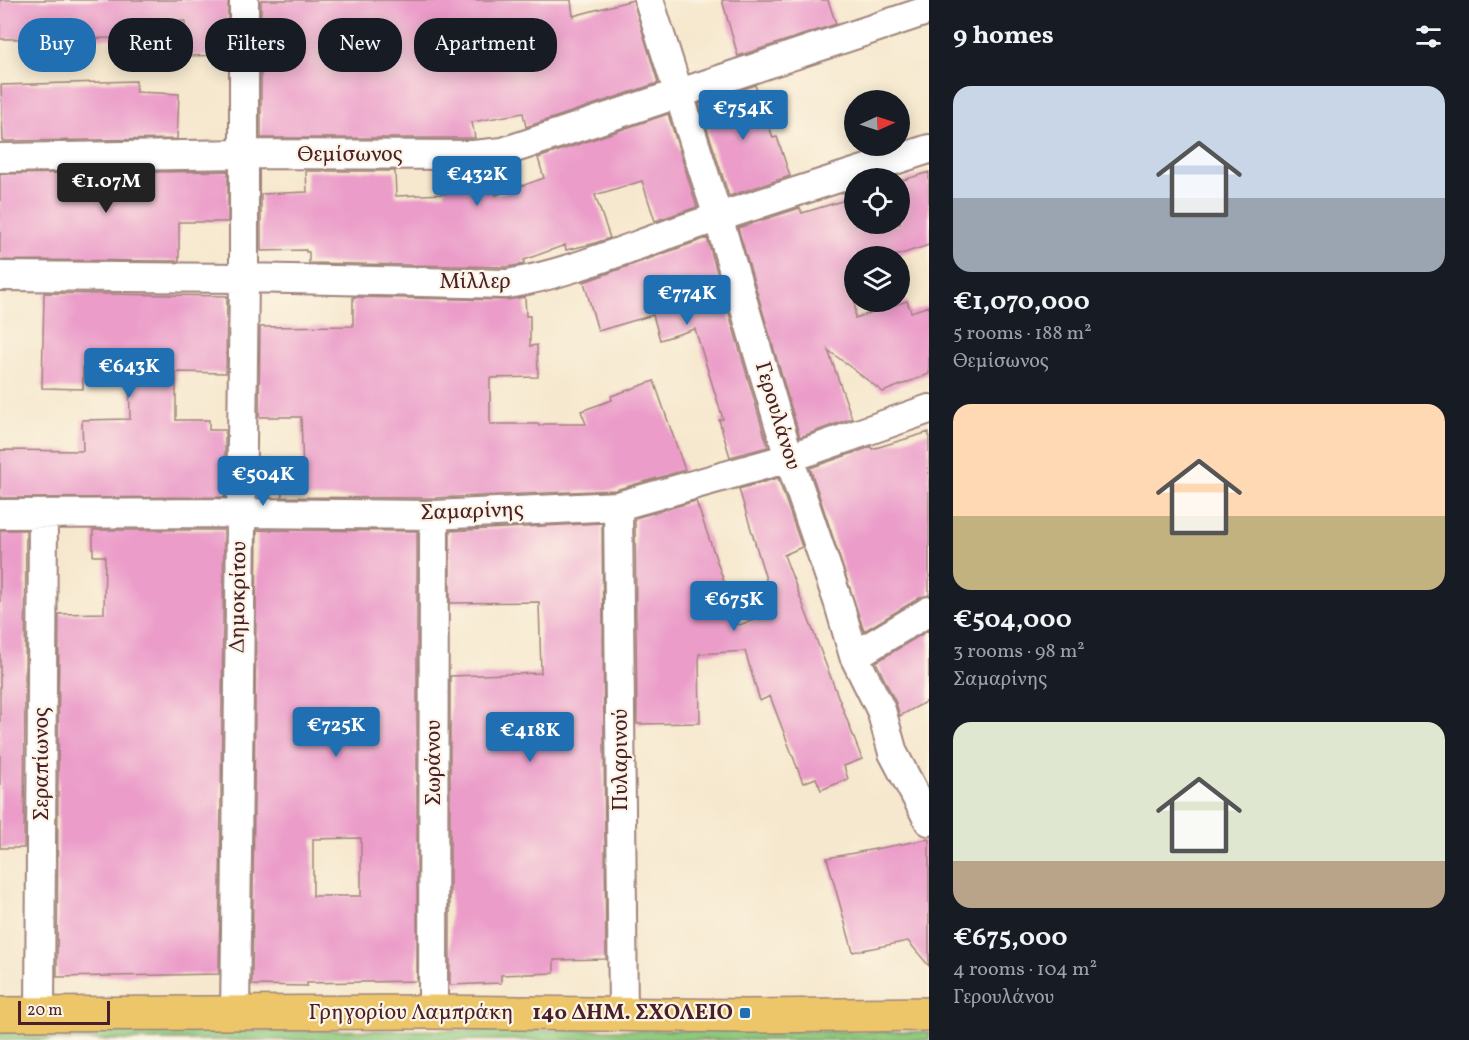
<!DOCTYPE html>
<meta charset="utf-8">
<style>
body{margin:0;font-family:Vollkorn,serif;background:#20242c;color:#f1f3f6;height:100vh;display:flex;flex-direction:column;font-size:22px;white-space:nowrap}
*{box-sizing:border-box;margin:0}
p{font-size:20px;color:#9ea1a6}
.icon{flex:none;width:33px;height:33px;fill:none;stroke:currentColor;stroke-width:2;stroke-linecap:round;stroke-linejoin:round}
.map{position:relative;flex:1;overflow:hidden}
.sheet{display:flex;flex-direction:column;background:#171b24;width:540px}
.sheet>*{flex:none}
.guide{position:absolute;left:18px;top:18px;width:570px;height:54px;display:flex;gap:12px}
.needle{width:39px;rotate:87deg}
.controls{position:absolute;left:844px;top:90px;display:grid;gap:12px}
.controls a{display:grid;place-items:center;width:66px;height:66px;border-radius:50%;background:#171b24;box-shadow:0 3px 15px #0003;font-size:30px}
.scale{position:absolute;left:18px;bottom:15px;width:92px;box-sizing:border-box;padding-left:6px;border:3px solid #4a1f2b;border-top:0;font-size:16px;line-height:21px;white-space:nowrap;color:#4a1f2b;-webkit-text-stroke:4px #fcf5e5;paint-order:stroke}
.price{position:absolute;translate:-50% -51px;padding:0 14px;border-radius:6px;background:#1f6fb2;color:#fff;font-size:20px;line-height:39px;filter:drop-shadow(0 2px 3px #0008)}
.price::after{content:'';position:absolute;left:50%;top:36px;width:18px;height:14px;margin-left:-9px;background:inherit;clip-path:polygon(0 0,100% 0,50% 100%)}
.price.active{background:#222;color:#fff}
ul{padding:0;list-style:none}
li{display:grid;align-content:center;gap:12px;height:318px;padding:0 24px}
li span{display:grid;place-items:center;height:186px;border-radius:18px;color:#555}
li>.icon{margin-inline-start:auto}
span .icon{width:108px;height:108px;fill:#fffc;stroke-width:1}
li b{font-size:26px}
h2{display:flex;justify-content:space-between;align-items:center;height:72px;padding:0 24px;font-size:26px}
.pill{padding:0 21px;border-radius:24px;background:#171b24;box-shadow:0 3px 15px #0003;font-size:21px;line-height:54px}
.pill.active{background:#1f6fb2;color:#fff}
main{display:flex;flex:1;min-height:0}
.map>svg:first-child{display:block}
.green{fill:#8dc87d;stroke:#6c7454;stroke-width:1.5}
.building{fill:#eb9cc9;fill-rule:evenodd}
.lines{fill:none;stroke-linecap:round;stroke-linejoin:round}
.street-casing{stroke:#a0847c;stroke-width:32}
.primary-casing{stroke:#a0847c;stroke-width:36}
.street{stroke:#fff;stroke-width:28}
.primary{stroke:#ecc669;stroke-width:33}
.poi-dot{fill:#1f6fb2;stroke:#fcf5e5;stroke-width:2}
.labels{text-anchor:middle;dominant-baseline:central;stroke-width:4.5;stroke-linejoin:round;paint-order:stroke}
.street-label{font-size:22px;fill:#4a1f2b;stroke:#fcf5e5}
.poi-label{font-size:22px;font-weight:bold;fill:#4a1f2b;stroke:#fcf5e5;text-anchor:end}
</style>
<main>
<div class="map">
<svg width="929" height="1040" viewBox="0 0 929 1040">
<rect width="100%" height="100%" fill="#fcf5e5"/>
<filter id="ink" filterUnits="userSpaceOnUse"><feTurbulence type="fractalNoise" baseFrequency=".0167" numOctaves="2"/><feDisplacementMap in="SourceGraphic" scale="12" xChannelSelector="R" yChannelSelector="G"/><feConvolveMatrix kernelMatrix="1 2 1 2 8 2 1 2 1" color-interpolation-filters="sRGB"/></filter>
<filter id="wash" filterUnits="userSpaceOnUse"><feTurbulence type="fractalNoise" baseFrequency=".008" numOctaves="4" result="noise"/><feDisplacementMap in="SourceGraphic" scale="24" xChannelSelector="R" yChannelSelector="G"/><feGaussianBlur stdDeviation="1.35" result="paint"/><feColorMatrix in="noise" values="0 0 0 0 0 0 0 0 0 0 0 0 0 0 0 0 0 1.4 0 .05"/><feComposite in="paint" operator="in"/></filter>
<g filter="url(#wash)">
<rect width="100%" height="100%" fill="#f6e8ce"/>
<path class="green" d="M739,1030L929,1032V1040H0V1031Z"/>
<g id="blocks">
<path class="building" d="M0,0H228V55L186,56L185,21L134,24L135,38L0,39Z
M261,0H571L573,16L633,0L658,83L526,127L523,113L472,122L475,138H261Z
M722,0H828L836,24L738,56Z
M136,81V92L179,94L177,139L3,141L1,85Z
M755,85L773,138L777,137L790,176L729,196L699,104Z
M668,114L697,207L655,221L642,181L595,195L610,238L592,244L566,250L565,245L524,260V264L506,267L309,263V252H306V250L261,251V194L307,192L306,171H395L396,196L445,194L444,171H482L489,172L496,195L544,178L538,158Z
M228,171V222H179V261L0,260V174Z
M929,172V245L895,256H855V318L907,301L911,312L929,306V374L883,392L828,350L852,418L800,437L738,228L800,208L802,213L855,197V224H900V181Z
M707,238L768,447L730,457L719,420L723,419L695,329L660,340L653,315L598,331L584,282Z
M44,293L227,296L226,373L176,372V420H209V430H225V497L0,498V450L83,451L82,420L130,419L129,367H83V389L42,388Z
M353,297L507,300L525,297L526,316H530V346L537,345L538,377L490,378V424H539V426L545,424H586L581,411L612,400L611,396L654,381L685,470L615,490L434,498L282,497L281,474L303,472L301,417H259L260,327L353,326Z
M929,432V595L921,597L864,631L810,468L871,447L872,449Z
M778,478L802,547L784,555L862,759L844,766L848,779L821,790L816,778L803,783L770,696L760,701L745,651L699,654L700,723L637,724L635,518L696,501L739,625L776,613L739,489Z
M602,523L606,959L554,960V973L501,975V983L450,985V676L541,673L539,602L450,603V531Z
M0,530H26L24,848H0Z
M93,530H224L219,974L57,977L59,614L104,613L105,556H93Z
M257,530L417,531V981L307,983V986L252,985ZM361,838V896H313V839Z
M929,630V700L900,716L896,703L876,662Z
M929,839V966L908,941L853,952L827,858Z"/>
</g>
</g>
<g filter="url(#ink)">
<use href="#blocks" fill-opacity="0" stroke="#a0847c" stroke-width="1.5"/>
<g class="lines">
<defs>
<path id="street" d="M649,0L718,217L789,458L839,604L854,656L881,710L893,753L929,821
M0,158L244,154L473,155L503,152L929,10
M0,276L244,278L507,284C568,274 627,248 686,228C766,201 848,175 929,149
M618,506L623,1013
M0,514L240,513L434,515L618,506L789,458L929,409
M854,656L929,611
M433,1012L434,515
M40,1014L43,514
M235,1014L244,278V0"/>
<path id="primary" d="M0,1014L433,1012L746,1016L929,1014"/>
</defs>
<use href="#street" class="street-casing"/>
<use href="#primary" class="primary-casing"/>
<use href="#street" class="street"/>
<use href="#primary" class="primary"/>
</g>
</g>
<rect class="poi-dot" x="739" y="1007" width="12" height="12" rx="3"/>
<g class="labels">
<g class="street-label">
<text x="350" y="155">Θεμίσωνος</text>
<text x="475" y="282">Μίλλερ</text>
<text transform="translate(777 416) rotate(73)">Γερουλάνου</text>
<text transform="translate(472 512) rotate(-2)">Σαμαρίνης</text>
<text transform="translate(239 597) rotate(-89)">Δημοκρίτου</text>
<text transform="translate(621 760) rotate(-90)">Πυλαρινού</text>
<text transform="translate(434 763) rotate(-90)">Σωράνου</text>
<text transform="translate(42 764) rotate(-90)">Σεραπίωνος</text>
<text x="411" y="1013">Γρηγορίου Λαμπράκη</text>
</g>
<g class="poi-label">
<text x="733" y="1013">14ο ΔΗΜ. ΣΧΟΛΕΙΟ</text>
</g>
</g>
</svg>
<div class="controls">
<a><svg class="needle" viewBox="-14 -14 28 28"><path d="M0-13l5 13h-10z" fill="#e53935"/><path d="M0 13l5-13h-10z" fill="#9ea1a6"/></svg></a>
<a><svg class="icon" aria-label="locate" viewBox="0 0 24 24"><circle cx="12" cy="12" r="6"/><path d="M12 2v4M12 18v4M2 12h4M18 12h4"/></svg></a>
<a><svg class="icon" aria-label="layers" viewBox="0 0 24 24"><path d="M12 4l9 5-9 5-9-5zM3 14l9 5 9-5"/></svg></a>
</div>
<div class="scale">20 m</div>
<b class="price" style="left:743px;top:141px">€754K</b>
<b class="price" style="left:477px;top:207px">€432K</b>
<b class="price active" style="left:106px;top:214px">€1.07M</b>
<b class="price" style="left:687px;top:326px">€774K</b>
<b class="price" style="left:129px;top:399px">€643K</b>
<b class="price" style="left:263px;top:507px">€504K</b>
<b class="price" style="left:734px;top:632px">€675K</b>
<b class="price" style="left:336px;top:758px">€725K</b>
<b class="price" style="left:530px;top:763px">€418K</b>
<div class="guide">
<a class="pill active">Buy</a>
<a class="pill">Rent</a>
<a class="pill">Filters</a>
<a class="pill">New</a>
<a class="pill">Apartment</a>
</div>
</div>
<section class="sheet">
<h2>9 homes<svg class="icon" aria-label="filters" viewBox="0 0 24 24"><path d="M4 7h16M4 17h16"/><circle cx="9" cy="7" r="2"/><circle cx="15" cy="17" r="2"/></svg></h2>
<ul>
<li><span style="background:linear-gradient(#c9d6e8 60%,#9aa5b1 0)"><svg class="icon" aria-label="home" viewBox="0 0 24 24"><path d="M3 11l9-7 9 7M6 9v11h12V9"/></svg></span><div><b>€1,070,000</b><p>5 rooms · 188 m²</p><p>Θεμίσωνος</p></div></li>
<li><span style="background:linear-gradient(#ffd9b3 60%,#c2b280 0)"><svg class="icon" aria-label="home" viewBox="0 0 24 24"><path d="M3 11l9-7 9 7M6 9v11h12V9"/></svg></span><div><b>€504,000</b><p>3 rooms · 98 m²</p><p>Σαμαρίνης</p></div></li>
<li><span style="background:linear-gradient(#dfe7d0 75%,#b9a48a 0)"><svg class="icon" aria-label="home" viewBox="0 0 24 24"><path d="M3 11l9-7 9 7M6 9v11h12V9"/></svg></span><div><b>€675,000</b><p>4 rooms · 104 m²</p><p>Γερουλάνου</p></div></li>
</ul>
</section>
</main>
